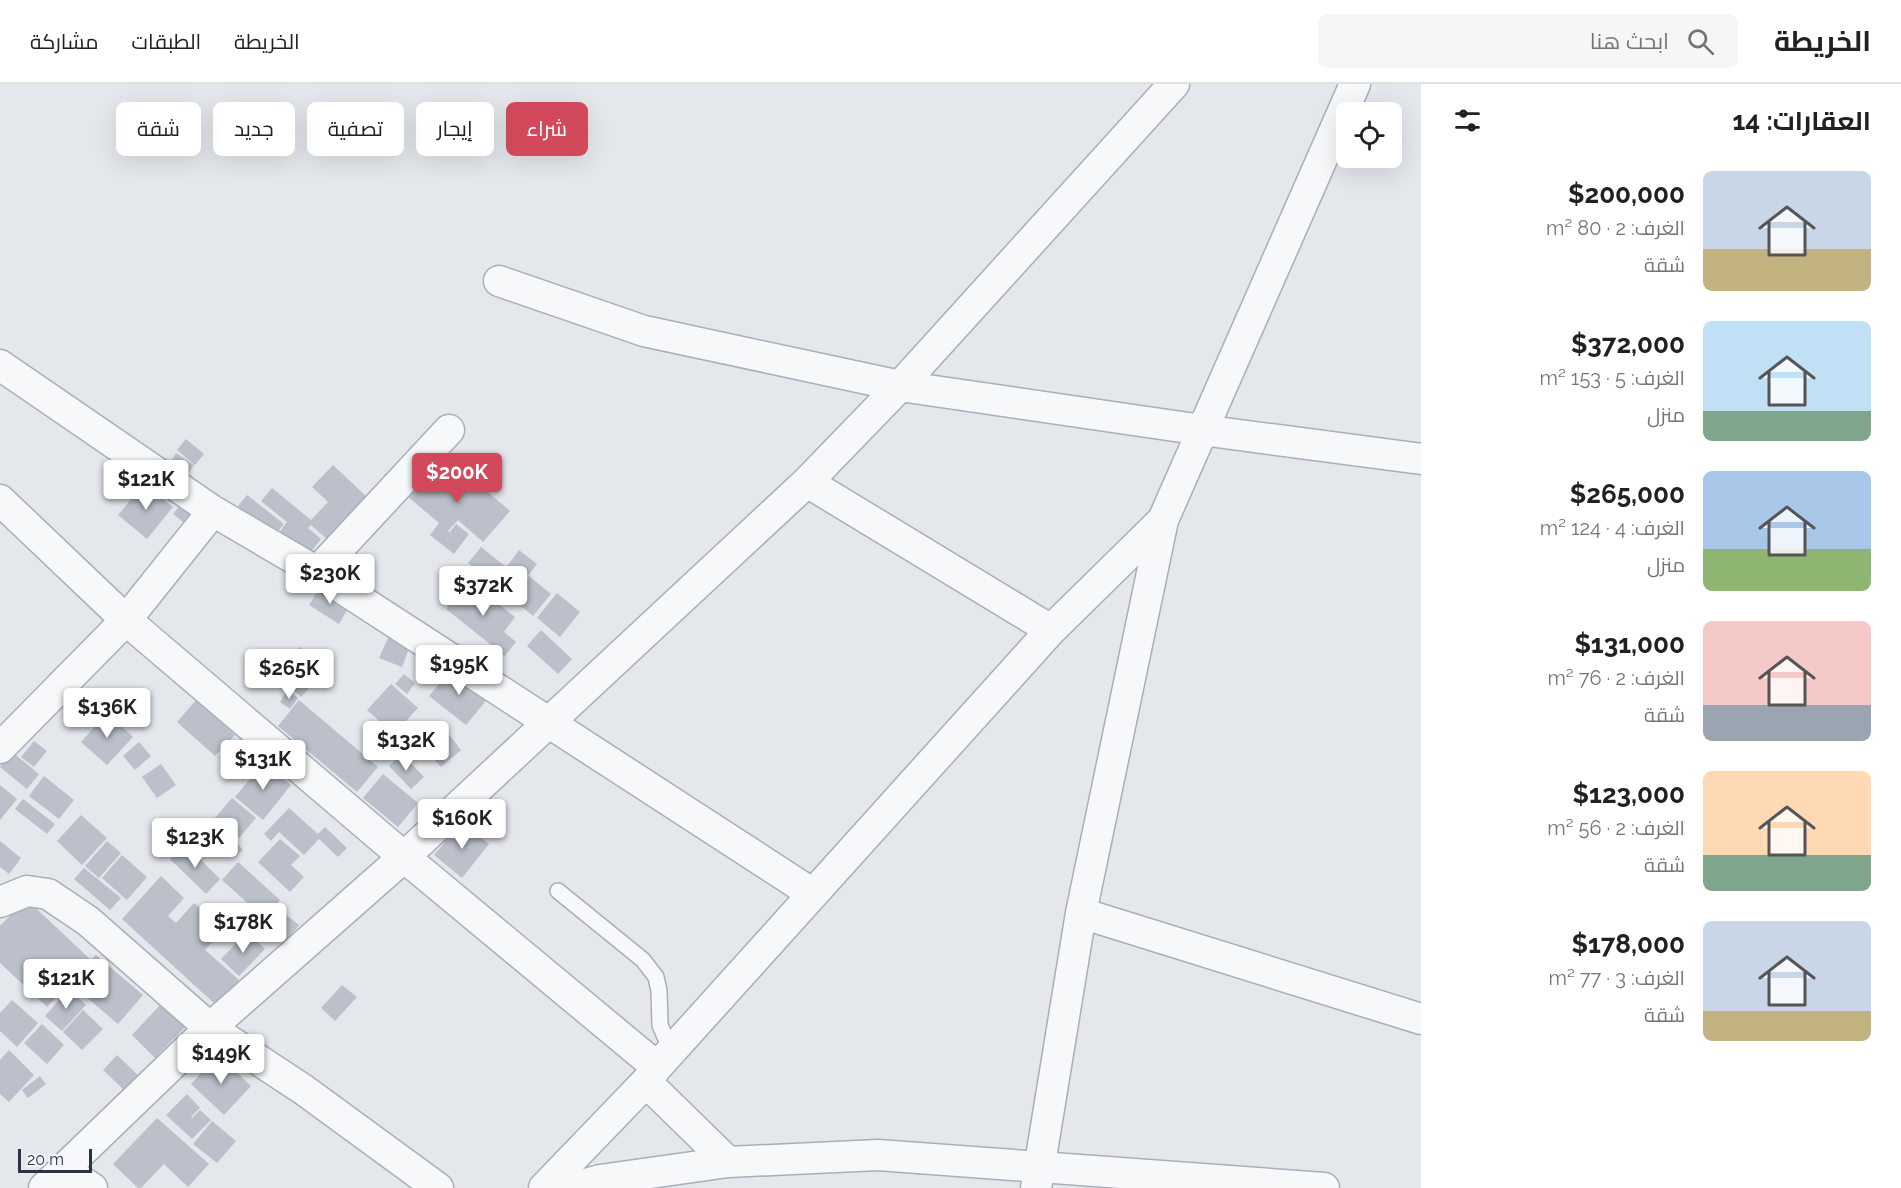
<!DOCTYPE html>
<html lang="ar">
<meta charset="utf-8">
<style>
body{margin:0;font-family:Raleway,Cairo,sans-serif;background:#f6f6f6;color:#202124;direction:rtl;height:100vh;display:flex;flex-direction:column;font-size:22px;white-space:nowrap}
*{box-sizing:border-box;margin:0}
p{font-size:20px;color:#757577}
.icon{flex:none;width:33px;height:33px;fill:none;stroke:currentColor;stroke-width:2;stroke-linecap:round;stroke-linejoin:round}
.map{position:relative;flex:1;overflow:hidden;direction:ltr}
.details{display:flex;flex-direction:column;background:#fff;width:480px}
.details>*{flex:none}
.banner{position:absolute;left:18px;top:18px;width:570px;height:54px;direction:rtl;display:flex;gap:12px}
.fabs{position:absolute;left:1336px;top:18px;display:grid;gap:12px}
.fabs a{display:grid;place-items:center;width:66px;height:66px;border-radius:9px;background:#fff;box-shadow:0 6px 24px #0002;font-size:30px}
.scale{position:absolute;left:18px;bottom:15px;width:74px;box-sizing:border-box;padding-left:6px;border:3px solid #2b3445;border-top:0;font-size:16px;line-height:21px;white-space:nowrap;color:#2b3445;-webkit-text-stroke:4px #f4f6f9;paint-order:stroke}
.price{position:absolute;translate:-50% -51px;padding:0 14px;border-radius:6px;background:#fff;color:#222;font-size:20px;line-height:39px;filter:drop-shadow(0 2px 3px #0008)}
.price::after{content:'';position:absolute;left:50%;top:36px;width:18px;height:14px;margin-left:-9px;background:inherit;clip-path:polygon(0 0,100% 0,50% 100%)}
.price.on{background:#d1495b;color:#fff}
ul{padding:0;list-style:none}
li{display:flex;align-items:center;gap:18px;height:150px;padding:0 30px}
li span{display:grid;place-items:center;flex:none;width:168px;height:120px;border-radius:9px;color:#555}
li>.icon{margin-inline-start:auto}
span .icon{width:72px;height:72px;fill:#fffc;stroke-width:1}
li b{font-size:26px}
h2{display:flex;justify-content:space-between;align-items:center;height:72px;padding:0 30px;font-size:26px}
.pill{padding:0 21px;border-radius:9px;background:#fff;box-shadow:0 6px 24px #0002;font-size:21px;line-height:54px}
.pill.on{background:#d1495b;color:#fff}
header{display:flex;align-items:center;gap:36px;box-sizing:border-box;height:84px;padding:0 30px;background:#fff;border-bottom:2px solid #e0e0e0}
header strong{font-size:28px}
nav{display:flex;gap:33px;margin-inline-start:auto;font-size:21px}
.search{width:420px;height:54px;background:#f6f6f6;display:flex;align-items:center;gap:15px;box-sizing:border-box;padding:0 21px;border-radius:9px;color:#757577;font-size:22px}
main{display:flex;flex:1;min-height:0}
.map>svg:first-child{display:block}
.building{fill:#bbc0ca}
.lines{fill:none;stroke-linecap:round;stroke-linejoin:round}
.service-casing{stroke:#a9aeb7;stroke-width:18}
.minor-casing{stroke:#a9aeb7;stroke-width:33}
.service{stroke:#f7f8fa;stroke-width:15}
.minor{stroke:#f7f8fa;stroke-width:30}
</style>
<header>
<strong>الخريطة</strong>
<div class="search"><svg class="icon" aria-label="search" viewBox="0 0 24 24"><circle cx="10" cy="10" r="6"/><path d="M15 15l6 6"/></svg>ابحث هنا</div>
<nav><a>الخريطة</a><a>الطبقات</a><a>مشاركة</a></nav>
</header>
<main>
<section class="details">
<h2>العقارات: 14<svg class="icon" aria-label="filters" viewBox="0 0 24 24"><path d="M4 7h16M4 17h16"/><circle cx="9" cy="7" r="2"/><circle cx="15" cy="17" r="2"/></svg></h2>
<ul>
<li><span style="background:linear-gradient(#c9d6e8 65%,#c2b280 0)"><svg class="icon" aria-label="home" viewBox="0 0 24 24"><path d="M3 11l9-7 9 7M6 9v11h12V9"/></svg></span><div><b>$200,000</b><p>الغرف: 2 · 80 m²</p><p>شقة</p></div></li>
<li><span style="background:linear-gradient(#bfe0f5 75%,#7fa58c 0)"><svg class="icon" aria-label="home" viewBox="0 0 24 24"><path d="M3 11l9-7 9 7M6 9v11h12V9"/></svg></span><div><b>$372,000</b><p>الغرف: 5 · 153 m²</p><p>منزل</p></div></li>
<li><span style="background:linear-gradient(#a9c7e8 65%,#8fb573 0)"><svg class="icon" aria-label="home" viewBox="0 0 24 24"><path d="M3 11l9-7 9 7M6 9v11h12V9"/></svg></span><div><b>$265,000</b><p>الغرف: 4 · 124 m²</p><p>منزل</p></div></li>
<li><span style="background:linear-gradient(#f6c9c9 70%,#9aa5b1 0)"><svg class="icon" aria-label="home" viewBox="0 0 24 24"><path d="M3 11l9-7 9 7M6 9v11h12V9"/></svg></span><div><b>$131,000</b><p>الغرف: 2 · 76 m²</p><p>شقة</p></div></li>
<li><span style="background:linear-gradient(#ffd9b3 70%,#7fa58c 0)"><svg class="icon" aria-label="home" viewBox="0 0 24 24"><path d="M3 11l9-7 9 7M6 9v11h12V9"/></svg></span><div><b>$123,000</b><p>الغرف: 2 · 56 m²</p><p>شقة</p></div></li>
<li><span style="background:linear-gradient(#c9d6e8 75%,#c2b280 0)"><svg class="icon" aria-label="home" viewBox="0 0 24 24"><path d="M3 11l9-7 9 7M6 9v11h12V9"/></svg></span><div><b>$178,000</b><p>الغرف: 3 · 77 m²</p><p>شقة</p></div></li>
</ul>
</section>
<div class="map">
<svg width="1421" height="1104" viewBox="0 0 1421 1104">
<rect width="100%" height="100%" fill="#e4e7ec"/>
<path class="building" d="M186,355L204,370L195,381L177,366Z
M176,369L194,381L185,394L168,382Z
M444,370L510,427L483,458L458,436L448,447L450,448L456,440L469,450L454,470L430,451L439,439L407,412Z
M333,381L368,414L328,456L311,441L308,444L321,455L307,473L278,450L287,438L261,417L272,404L311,436L328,418L312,403Z
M144,400L173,423L147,455L118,431Z
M247,411L284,440L275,451L238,422Z
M184,416L200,429L189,443L173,430Z
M481,463L506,483L500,490L518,505L529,492L551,510L533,532L468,479Z
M519,466L537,480L522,499L505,485Z
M469,497L515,533L504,548L516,558L505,572L446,525Z
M321,502L350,521L339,540L309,521Z
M557,509L580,528L560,553L537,534Z
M541,546L572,575L558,590L527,562Z
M388,554L410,562L402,583L379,574Z
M300,563L325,586L301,613L276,589Z
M453,583L489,613L466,641L429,612Z
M404,590L415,599L407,610L395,600Z
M391,600L418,624L394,650L367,626Z
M287,606L298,614L290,625L280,618Z
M196,616L235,651L215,672L177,638Z
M299,616L378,683L357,708L278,642Z
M107,629L133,653L107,681L81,658Z
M447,648L461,666L441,683L426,666Z
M34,657L47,667L34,683L21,673Z
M139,658L151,672L135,686L123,672Z
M11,667L39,690L27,705L0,683Z
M402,670L424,693L411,705L389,682Z
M263,679L291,701L263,736L235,713Z
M161,680L176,701L157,714L142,693Z
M383,690L418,719L398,743L363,714Z
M44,692L74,716L59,735L29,712Z
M0,701L17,715L0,736Z
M232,714L256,734L239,754L215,734Z
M23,715L55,740L47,750L15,725Z
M289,724L318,750L325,743L347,764L338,773L319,755L304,771L279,748L271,757L264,750Z
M81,731L107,754L82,781L57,757Z
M213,733L243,766L235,773L220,757L203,773L188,756Z
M462,738L489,760L462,794L434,771Z
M280,755L300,772L291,781L304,793L290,808L258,778Z
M0,757L21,774L9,790L0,783Z
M107,757L121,769L99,794L85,782Z
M185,760L220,795L206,810L170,775Z
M122,771L147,793L127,816L102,794Z
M238,778L280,816L264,834L222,796Z
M84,784L121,814L110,826L74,795Z
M161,792L184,814L168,832L176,839L194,819L224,845L205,866L239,896L216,921L122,835Z
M26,815L91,876L96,871L143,911L118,940L71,900L82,886L47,923L0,879V840L1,841Z
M276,823L299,841L288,855L265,837Z
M247,848L265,865L239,892L221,875Z
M342,901L357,913L335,937L321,924Z
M69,905L86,921L62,947L45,932Z
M12,916L38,939L17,963L0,947V929Z
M161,920L185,943L155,974L132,951Z
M83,926L103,945L82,966L63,948Z
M42,940L64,961L47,980L24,959Z
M9,966L34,991L9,1018L0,1010V976Z
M117,971L138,991L124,1006L103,986Z
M218,971L251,1002L224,1031L191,1000Z
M40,992L46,1000L28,1014L22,1006Z
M187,1010L200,1024L191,1033L192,1034L200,1026L211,1036L192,1055L166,1031Z
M157,1034L209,1080L188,1103L164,1080L141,1104H138L113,1080Z
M212,1037L236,1057L217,1079L193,1060Z"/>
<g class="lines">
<defs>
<path id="service" d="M558,807L643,876L656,893L659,907L660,941L671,967"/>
<path id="minor" d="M499,197L644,247L900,302L1202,346L1421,375
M0,281L213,427L317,488L813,810
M807,398L1051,546
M0,416L126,536L404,773L657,983
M317,488L449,346
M0,664L126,536L213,427
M0,818L27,807L48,810L88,837L210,944L304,1006L438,1104
M1081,829L1421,935
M646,998L728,1078
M63,1085L92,1104
M44,1104L210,944L404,773L807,398L900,302L1174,0
M544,1104L646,998L657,983L1051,546L1163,436
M573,1104L600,1096L728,1078L878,1071L1324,1104
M1036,1104L1081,829L1163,436L1355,0"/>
</defs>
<use href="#service" class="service-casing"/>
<use href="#minor" class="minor-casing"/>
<use href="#service" class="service"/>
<use href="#minor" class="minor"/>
</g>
</svg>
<div class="fabs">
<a><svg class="icon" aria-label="locate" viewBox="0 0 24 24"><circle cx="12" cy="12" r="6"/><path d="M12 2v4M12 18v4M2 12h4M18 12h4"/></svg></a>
</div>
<div class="scale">20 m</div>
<b class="price on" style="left:457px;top:420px">$200K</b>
<b class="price" style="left:146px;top:427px">$121K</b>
<b class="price" style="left:330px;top:521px">$230K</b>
<b class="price" style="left:483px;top:533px">$372K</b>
<b class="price" style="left:459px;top:612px">$195K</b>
<b class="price" style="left:289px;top:616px">$265K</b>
<b class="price" style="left:107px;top:655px">$136K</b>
<b class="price" style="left:406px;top:688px">$132K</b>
<b class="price" style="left:263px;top:707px">$131K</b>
<b class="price" style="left:462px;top:766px">$160K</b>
<b class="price" style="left:195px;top:785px">$123K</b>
<b class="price" style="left:243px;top:870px">$178K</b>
<b class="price" style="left:66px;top:926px">$121K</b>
<b class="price" style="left:221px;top:1001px">$149K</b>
<div class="banner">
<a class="pill on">شراء</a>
<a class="pill">إيجار</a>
<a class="pill">تصفية</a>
<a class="pill">جديد</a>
<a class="pill">شقة</a>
</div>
</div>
</main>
